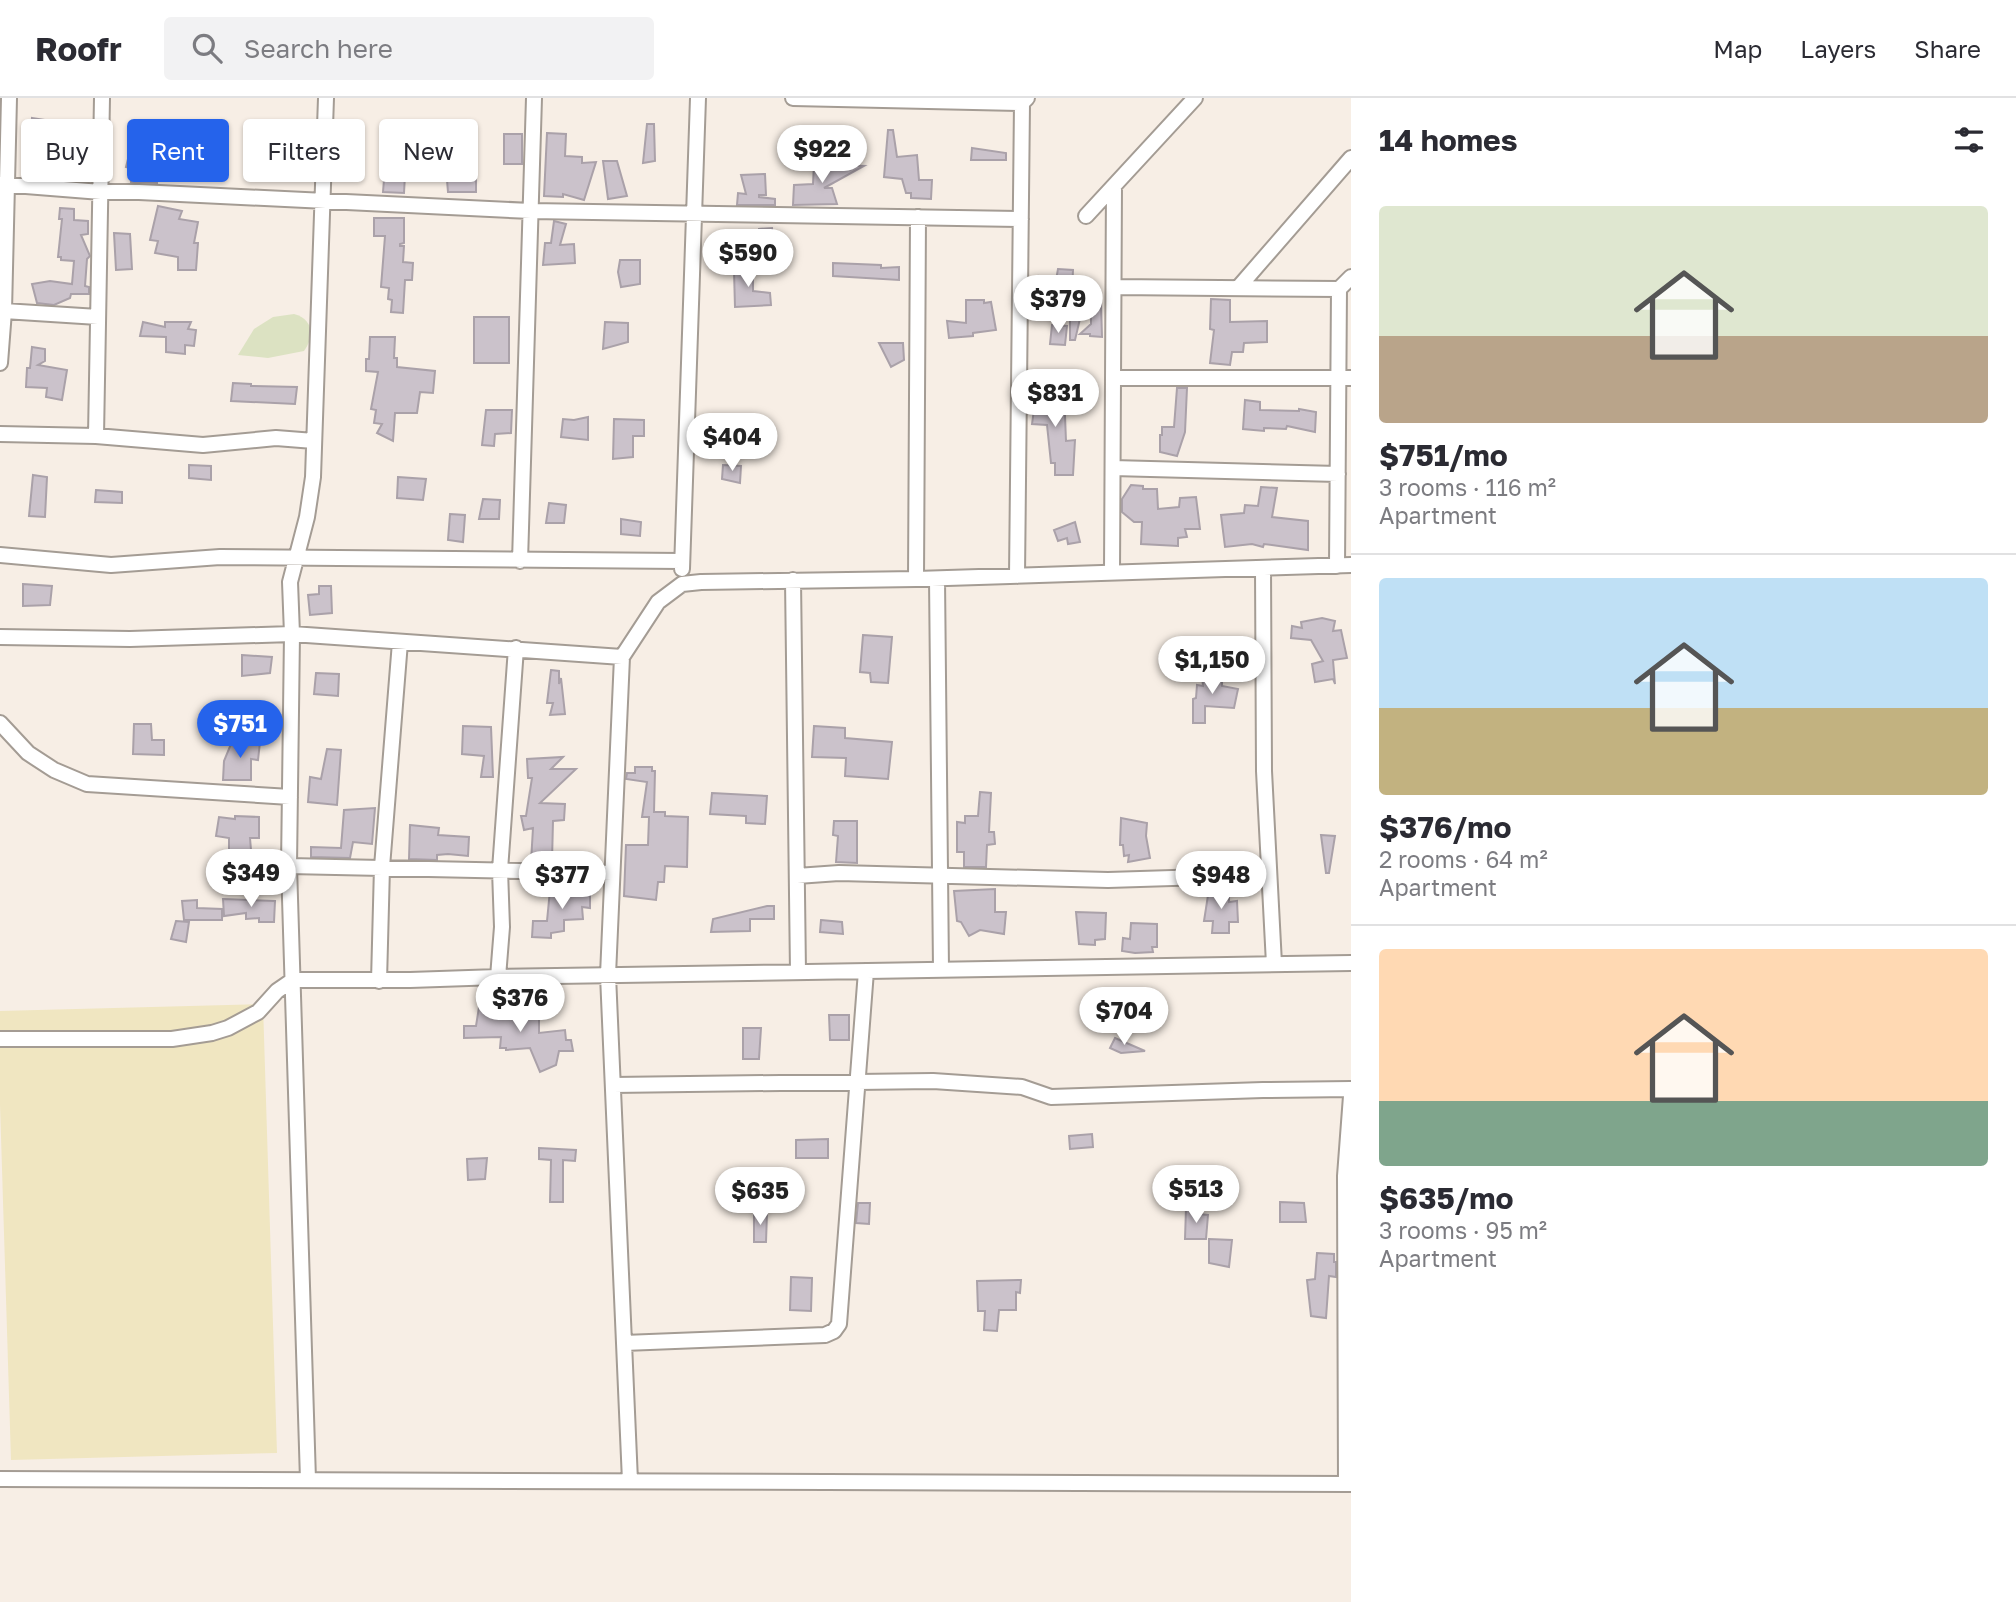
<!DOCTYPE html>
<meta charset="utf-8">
<style>
body{margin:0;font-family:"Golos Text",sans-serif;background:#f2f2f3;color:#2b2b33;height:100vh;display:flex;flex-direction:column;font-size:26px;white-space:nowrap}
*{box-sizing:border-box;margin:0}
p{font-size:23px;color:#7c7c81}
.icon{flex:none;width:38px;height:38px;fill:none;stroke:currentColor;stroke-width:2;stroke-linecap:round;stroke-linejoin:round}
.map{position:relative;flex:1;overflow:hidden}
.details{display:flex;flex-direction:column;background:#fff;width:665px}
.details>*{flex:none}
.banner{position:absolute;left:21px;top:21px;width:665px;height:63px;display:flex;gap:14px}
.price{position:absolute;translate:-50% -60px;padding:0 16px;border-radius:24px;background:#fff;color:#222;font-size:23px;line-height:46px;filter:drop-shadow(0 2px 4px #0008)}
.price::after{content:'';position:absolute;left:50%;top:42px;width:21px;height:16px;margin-left:-10px;background:inherit;clip-path:polygon(0 0,100% 0,50% 100%)}
.price.active{background:#2563eb;color:#fff}
ul{padding:0;list-style:none}
li{display:grid;align-content:center;gap:14px;height:371px;padding:0 28px}
li+li{border-top:2px solid #e1e1e2}
li span{display:grid;place-items:center;height:217px;border-radius:7px;color:#555}
li>.icon{margin-inline-start:auto}
span .icon{width:126px;height:126px;fill:#fffc;stroke-width:1}
li b{font-size:30px}
h2{display:flex;justify-content:space-between;align-items:center;height:84px;padding:0 28px;font-size:30px}
.tag{padding:0 24px;border-radius:7px;background:#fff;box-shadow:0 2px 5px #0004;font-size:24px;line-height:63px}
.tag.active{background:#2563eb;color:#fff}
header{display:flex;align-items:center;gap:42px;box-sizing:border-box;height:98px;padding:0 35px;background:#fff;border-bottom:2px solid #e1e1e2}
header strong{font-size:33px}
nav{display:flex;gap:38px;margin-inline-start:auto;font-size:24px}
.search{width:490px;height:63px;background:#f2f2f3;display:flex;align-items:center;gap:18px;box-sizing:border-box;padding:0 24px;border-radius:7px;color:#7c7c81;font-size:26px}
main{display:flex;flex:1;min-height:0}
.map>svg:first-child{display:block}
.green{fill:#dce2c2}
.sand{fill:#f0e6c1}
.building{fill:#cbc2cb;stroke:#aaa1a9;stroke-width:2}
.lines{fill:none;stroke-linecap:round;stroke-linejoin:round}
.minor-casing{stroke:#a49c94;stroke-width:18}
.minor{stroke:#fff;stroke-width:14}
</style>
<header>
<strong>Roofr</strong>
<div class="search"><svg class="icon" aria-label="search" viewBox="0 0 24 24"><circle cx="10" cy="10" r="6"/><path d="M15 15l6 6"/></svg>Search here</div>
<nav><a>Map</a><a>Layers</a><a>Share</a></nav>
</header>
<main>
<div class="map">
<svg width="1351" height="1504" viewBox="0 0 1351 1504">
<rect width="100%" height="100%" fill="#f7eee5"/>
<path class="green" d="M294,216C313,221 315,238 304,253L268,260L238,257L254,231L273,219Z"/>
<path class="sand" d="M263,906L277,1355L11,1362L0,1006V913Z"/>
<path class="building" d="M32,20L58,24L57,30L71,32L68,49L42,48L43,35L31,34Z
M647,26H654L655,63L643,65Z
M888,32H893L897,59L917,57L919,82H932L931,101L911,100V95H906L902,81L884,79Z
M411,33L423,34L422,76H412L411,79L405,77L404,95L383,94L386,57L410,59Z
M547,35L566,36L565,58L582,59V65L596,64L584,102L563,96V99L544,98Z
M250,36L263,40L261,60L248,59Z
M504,36H522V66H504Z
M131,49H159L158,62L162,81L157,80V85L131,84L130,70L126,69Z
M972,50L1006,55V62H971Z
M476,54V94H448L446,70Z
M62,55H74L71,82L60,81Z
M603,63H617L627,98L608,101Z
M814,65L832,67L864,68L824,90H832L837,106L793,107L794,87L813,86Z
M765,76L766,97H759V99L775,101V107H737L738,95L746,96L741,77Z
M158,108L182,113L179,121L198,124L194,145H198L196,172H178V159L155,155L158,143L150,142Z
M60,110L74,111V122L88,123V136L81,137L90,158L87,161L85,188L89,189V196H71L70,200L54,207L37,205L32,186L50,183L72,186L74,163L61,162V159H58L62,121H59Z
M374,120H404V145L400,146V148H404L403,164L413,165L412,182H405L403,215L391,214L392,202L388,201L389,190L381,189L385,138H374Z
M554,123L566,126L560,147L574,146L575,165L543,167L545,145H551Z
M772,130L773,152L757,158L759,131Z
M114,135L130,136L132,171L116,172Z
M753,161V193L770,195L771,207L735,209L734,173Z
M620,162H640V186L621,189L618,174Z
M833,165L881,167V170L899,169V182L833,178Z
M1058,171L1073,172L1072,196L1041,194L1039,178L1056,182Z
M1211,201L1230,202V224L1267,223V244L1244,245L1243,254H1232L1230,267L1210,265L1214,232L1210,231Z
M966,202H984V205L991,204L996,232L973,235V238L949,240L947,223L966,225Z
M1091,205H1101L1102,239L1090,238V236H1080L1091,226Z
M1070,207L1083,208L1075,242H1070Z
M474,219H509V265H474Z
M143,224L165,229V224H191L188,231L196,232L194,248L185,247V256L166,254V239L140,238Z
M605,224L628,225V244L603,251Z
M1052,227L1067,228L1065,247L1050,246Z
M370,239H395L394,260H397V269L435,273L433,295L420,294L417,315H395L393,343L377,335L382,326L374,325L376,312L371,311L378,274L366,273V261H369Z
M879,245H903L904,262L891,269Z
M32,249L45,251V263L38,267L67,272L62,302L46,299L47,290L26,289L27,270H30Z
M233,285L251,286V288L297,289L295,306L231,303Z
M1037,290L1064,293L1066,343L1075,342L1073,377H1055V365H1051L1047,327L1032,326Z
M1177,290H1187L1185,334L1177,358L1160,354V337H1162V329H1174Z
M1245,302L1260,304V312L1299,313V311L1316,314L1315,334L1287,328L1286,331L1264,330V333L1243,331Z
M486,312H512L511,335L495,336L494,348L482,347Z
M588,319V342L561,339L563,321L574,322Z
M614,321L644,322V338H633V359L613,361Z
M189,367L211,368V382L189,380Z
M723,367L741,368L740,385L722,381Z
M33,377L47,379L45,419L29,418Z
M398,379L426,381L423,402L397,400Z
M1131,387L1143,388V391H1157L1158,411L1179,409L1180,400L1196,399L1200,431H1185L1187,439L1178,440V448L1141,446L1142,424H1134L1122,414V401Z
M1261,389L1277,390L1272,419L1308,423V452L1264,446L1263,449L1252,446L1225,449L1221,417L1244,415L1245,407L1258,408Z
M96,392L122,394V405L95,404Z
M483,401L500,402L499,421H479Z
M549,405L566,407L564,425H546Z
M450,416L465,417L463,444L448,442Z
M621,421L641,424L640,438L621,436Z
M1075,424L1080,444L1068,446L1067,440L1058,443L1054,432Z
M23,486L52,488L50,507L23,508Z
M319,488H331L332,515L310,517L308,497L319,496Z
M1322,520L1335,523L1333,533L1341,532L1347,560L1333,562L1335,586L1333,581L1315,584L1312,566L1323,563L1311,542L1291,540L1292,528L1302,530L1301,524Z
M863,537L892,539L888,585L871,584L870,575L860,574Z
M242,557L272,559L270,575L242,578Z
M551,572L559,573V586L561,580L565,616L550,617L553,605H547Z
M316,575L339,576L338,598L314,596Z
M1202,576H1222V588L1238,591L1234,610L1205,608V625H1193V601L1196,600L1197,587L1203,588Z
M134,626H151L152,642H164V657L133,656Z
M463,628L491,629L493,679H481L484,658L462,656Z
M814,628L845,630V640L892,644L888,681L845,678L846,660L812,659Z
M233,641L260,644L258,662L251,661V682H223L224,663Z
M327,651L341,652L337,707L308,704L310,679L321,681Z
M563,659L551,671H576L540,705L565,706L564,722L553,723L552,763L531,764L533,730L524,732L521,718H526L532,680H528L527,661Z
M635,669H652V673H655L654,714H665V718L688,719L687,769L665,768L664,784H658L656,802L624,798L626,747H648L649,719H642L647,684L626,681L627,675H635Z
M980,694L991,695L989,734H994L995,746L987,747L986,769H964V754H957V724L965,725V718H978Z
M712,695L767,698L765,726L746,725V718L710,716Z
M375,710L372,746L353,744L350,760L311,759V749L341,750L344,712Z
M235,718L259,719V740H250L252,764L229,763V740L216,738L219,719L235,721Z
M1121,720L1147,725L1146,738L1150,760L1128,764L1129,757L1124,758L1123,747H1120Z
M834,723H857V765L836,764L838,738L833,737Z
M410,727L439,730L438,737L469,739L468,758L448,756L437,757V762L409,761Z
M1321,737L1335,738L1329,775H1326Z
M568,789L590,790V810L582,809L583,821L564,822V833L551,835V840L532,839L533,823H547L550,792L567,794Z
M995,791V814H1006L1004,836L980,832L969,838L961,824L957,823L954,793Z
M1209,791L1229,794V804L1237,803L1238,824H1229V835H1212L1213,823H1204Z
M223,801L275,803L274,824H259V820L246,821V815L224,818Z
M197,802V810L222,811V822H184L182,803Z
M767,808H774V821H750V833L711,834L713,821Z
M1076,814L1106,815L1105,841L1095,842V847L1079,846Z
M821,822L842,824L843,836L820,834Z
M176,823L189,824L186,844L171,841Z
M1131,825L1157,826V849H1152L1153,854L1135,855L1122,853L1123,840L1130,841Z
M479,909L539,915V935L565,932L566,942H571L573,953H559L556,967L540,974L530,950L506,952V950H500L501,939L464,940V928H476Z
M829,917H849V942H830Z
M743,930H761L759,961H743Z
M1115,940L1145,953L1121,955L1110,950Z
M1092,1036L1093,1049L1070,1051L1069,1038Z
M828,1041V1060H796V1042Z
M539,1050L576,1052L575,1063L563,1062V1104H550L551,1062L539,1061Z
M487,1060L485,1081L468,1082L467,1061Z
M1280,1104L1304,1105L1306,1124H1280Z
M858,1105H870L869,1126L856,1125Z
M1197,1109L1198,1116L1208,1117L1206,1141H1185L1186,1110Z
M754,1115H767L766,1144H754Z
M1209,1141L1232,1142L1229,1169L1209,1165Z
M1317,1155L1334,1156V1164H1336V1179L1329,1178L1326,1220L1311,1218L1307,1182L1315,1181Z
M791,1179L812,1180L811,1213L790,1212Z
M1021,1182L1020,1195L1016,1194V1212H999L997,1233L984,1232L985,1213H978L977,1183Z"/>
<g class="lines">
<defs>
<path id="minor" d="M793,0L1022,5
M0,86L101,94H139L531,113L1021,121
M1086,118L1195,0
M1115,189L1339,191L1351,179
M1238,190L1351,60
M4,213L98,219
M0,265L4,213L9,0
M1114,280H1351
M0,336L96,338L203,347L276,340L314,343
M96,338L102,0
M1113,370L1338,376
M0,457L111,467L220,459L682,463
M520,463L534,0
M1337,468L1339,191
M1263,470L1264,673L1274,866
M682,471L698,0
M1112,475L1114,88
M1017,478L1022,5L1027,0
M916,481L918,119
M937,481L941,871
M793,482L798,874
M0,539L130,541L292,536L622,559
M0,625L28,655L54,672L87,686L290,699
M289,768L612,775
M797,778L839,775L1108,782L1269,777
M498,879L502,829L500,772L516,550
M379,883L382,769L400,544
M0,941H172L212,935L228,930L258,914L277,893L293,882H410L498,879L1351,865
M613,987L933,983L1022,989L1051,999L1263,992L1351,991
M624,1245L825,1237L834,1233L839,1226L866,873
M0,1381L1351,1386
M308,1382L289,768L292,536L290,484L307,419L313,379L326,0
M630,1383L608,877L622,559L658,504L682,486L701,484L916,481L1351,467
M1346,1386L1345,1078L1351,998"/>
</defs>
<use href="#minor" class="minor-casing"/>
<use href="#minor" class="minor"/>
</g>
</svg>
<b class="price" style="left:822px;top:87px">$922</b>
<b class="price" style="left:748px;top:191px">$590</b>
<b class="price" style="left:1058px;top:237px">$379</b>
<b class="price" style="left:1055px;top:331px">$831</b>
<b class="price" style="left:732px;top:375px">$404</b>
<b class="price" style="left:1212px;top:598px">$1,150</b>
<b class="price active" style="left:240px;top:662px">$751</b>
<b class="price" style="left:251px;top:811px">$349</b>
<b class="price" style="left:562px;top:813px">$377</b>
<b class="price" style="left:1221px;top:813px">$948</b>
<b class="price" style="left:520px;top:936px">$376</b>
<b class="price" style="left:1124px;top:949px">$704</b>
<b class="price" style="left:1196px;top:1127px">$513</b>
<b class="price" style="left:760px;top:1129px">$635</b>
<div class="banner">
<a class="tag">Buy</a>
<a class="tag active">Rent</a>
<a class="tag">Filters</a>
<a class="tag">New</a>
</div>
</div>
<section class="details">
<h2>14 homes<svg class="icon" aria-label="filters" viewBox="0 0 24 24"><path d="M4 7h16M4 17h16"/><circle cx="9" cy="7" r="2"/><circle cx="15" cy="17" r="2"/></svg></h2>
<ul>
<li><span style="background:linear-gradient(#dfe7d0 60%,#b9a48a 0)"><svg class="icon" aria-label="home" viewBox="0 0 24 24"><path d="M3 11l9-7 9 7M6 9v11h12V9"/></svg></span><div><b>$751/mo</b><p>3 rooms · 116 m²</p><p>Apartment</p></div></li>
<li><span style="background:linear-gradient(#bfe0f5 60%,#c2b280 0)"><svg class="icon" aria-label="home" viewBox="0 0 24 24"><path d="M3 11l9-7 9 7M6 9v11h12V9"/></svg></span><div><b>$376/mo</b><p>2 rooms · 64 m²</p><p>Apartment</p></div></li>
<li><span style="background:linear-gradient(#ffd9b3 70%,#7fa58c 0)"><svg class="icon" aria-label="home" viewBox="0 0 24 24"><path d="M3 11l9-7 9 7M6 9v11h12V9"/></svg></span><div><b>$635/mo</b><p>3 rooms · 95 m²</p><p>Apartment</p></div></li>
</ul>
</section>
</main>
